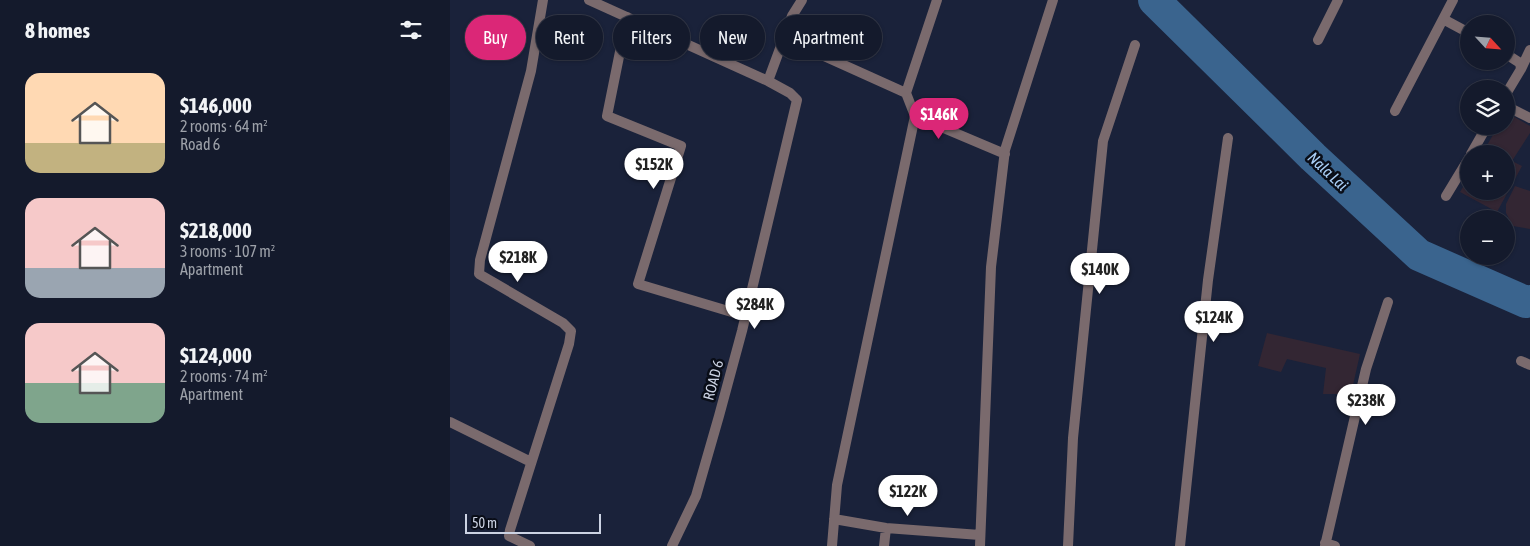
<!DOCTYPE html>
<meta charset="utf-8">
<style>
body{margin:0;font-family:"Asap Condensed",sans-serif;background:#212738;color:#f1f3f6;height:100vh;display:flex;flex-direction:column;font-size:19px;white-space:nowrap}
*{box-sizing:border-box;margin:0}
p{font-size:16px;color:#9da1a9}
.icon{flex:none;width:28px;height:28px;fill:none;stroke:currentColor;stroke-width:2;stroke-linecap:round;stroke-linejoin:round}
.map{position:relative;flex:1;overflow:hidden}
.panel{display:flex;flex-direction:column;background:#141a2c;width:450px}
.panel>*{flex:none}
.guide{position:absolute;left:15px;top:15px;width:475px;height:45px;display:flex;gap:10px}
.needle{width:32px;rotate:116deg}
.buttons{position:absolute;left:1010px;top:15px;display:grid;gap:10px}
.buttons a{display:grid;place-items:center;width:55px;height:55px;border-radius:50%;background:#141a2c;box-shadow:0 1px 4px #0004,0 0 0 1px #333848;font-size:25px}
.scale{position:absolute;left:15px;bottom:12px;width:136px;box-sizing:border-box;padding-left:5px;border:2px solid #ccd3e3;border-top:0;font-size:14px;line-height:18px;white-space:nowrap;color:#ccd3e3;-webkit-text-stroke:4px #090d17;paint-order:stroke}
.price{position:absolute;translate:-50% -42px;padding:0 11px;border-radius:18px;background:#fff;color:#222;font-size:16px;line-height:32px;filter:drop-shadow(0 1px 2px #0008)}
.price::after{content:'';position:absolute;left:50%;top:30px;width:15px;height:11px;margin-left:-8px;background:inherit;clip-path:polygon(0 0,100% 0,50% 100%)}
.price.active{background:#db2777;color:#fff}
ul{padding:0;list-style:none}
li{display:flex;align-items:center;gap:15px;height:125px;padding:0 25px}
li span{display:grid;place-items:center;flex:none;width:140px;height:100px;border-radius:15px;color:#555}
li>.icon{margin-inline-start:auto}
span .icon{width:60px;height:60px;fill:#fffc;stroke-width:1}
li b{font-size:21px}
h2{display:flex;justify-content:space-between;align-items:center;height:60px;padding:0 25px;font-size:21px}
.pill{padding:0 18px;border-radius:22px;background:#141a2c;box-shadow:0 1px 4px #0004,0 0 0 1px #333848;font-size:18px;line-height:45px}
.pill.active{background:#db2777;color:#fff}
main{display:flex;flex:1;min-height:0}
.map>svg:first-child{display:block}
.commercial{fill:#332633}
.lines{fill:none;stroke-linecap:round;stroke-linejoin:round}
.river{stroke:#3a648e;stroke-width:32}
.minor{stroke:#7a6a6d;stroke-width:10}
.labels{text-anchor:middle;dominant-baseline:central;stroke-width:5;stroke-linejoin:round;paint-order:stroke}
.street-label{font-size:15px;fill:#ccd3e3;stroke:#090d17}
.water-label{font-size:16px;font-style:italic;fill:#aacff6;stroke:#090d17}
</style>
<main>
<section class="panel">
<h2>8 homes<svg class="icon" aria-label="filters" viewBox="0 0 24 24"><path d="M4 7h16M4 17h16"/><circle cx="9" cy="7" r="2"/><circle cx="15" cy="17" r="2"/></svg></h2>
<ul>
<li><span style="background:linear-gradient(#ffd9b3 70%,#c2b280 0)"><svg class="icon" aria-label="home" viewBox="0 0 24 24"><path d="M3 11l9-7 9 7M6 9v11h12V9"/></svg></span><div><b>$146,000</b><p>2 rooms · 64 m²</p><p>Road 6</p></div></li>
<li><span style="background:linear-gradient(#f6c9c9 70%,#9aa5b1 0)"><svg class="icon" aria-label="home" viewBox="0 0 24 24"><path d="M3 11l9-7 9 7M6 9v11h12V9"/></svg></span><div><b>$218,000</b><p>3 rooms · 107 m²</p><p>Apartment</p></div></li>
<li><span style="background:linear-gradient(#f6c9c9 60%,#7fa58c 0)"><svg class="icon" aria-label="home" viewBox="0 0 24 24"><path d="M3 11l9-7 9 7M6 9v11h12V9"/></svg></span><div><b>$124,000</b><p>2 rooms · 74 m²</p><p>Apartment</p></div></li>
</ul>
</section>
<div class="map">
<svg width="1080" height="546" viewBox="0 0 1080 546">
<rect width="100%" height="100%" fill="#1a223a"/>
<path class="commercial" d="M1056,112L1080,126V133L1062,161L1072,166L1047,212L1010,192L1019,177V191H1056V154H1032L1048,126H1056Z
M1065,186L1080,191V229L1063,226L1056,213V204Z
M817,333L910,354L901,394H873L876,368L837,359L831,372L808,366Z"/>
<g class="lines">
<path class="river" d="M704,0L863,157L969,255L1076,302L1080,301"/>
<path class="minor" d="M139,0L318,81L340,93L347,100L292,331L269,416L246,496L222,546
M487,0L456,93L465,116L555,154
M177,17L157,116L231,146L188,284L295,316
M993,19L1019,33
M334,38L456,93
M868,40L888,0
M1056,54L1070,63L1071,69L1056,94
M1071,69L1080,50
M318,81L342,16L352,0
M1056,106L1080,118
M945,111L1003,0
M1021,154L1037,126
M996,196L1019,158
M1071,361L1080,365
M0,422L81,462
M384,519L436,528L530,535
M875,543L885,546
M80,546L59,536L60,530L119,344L121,331L113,323L29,274L30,260L81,71L93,0
M382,546L387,485L465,116
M434,546L436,528
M530,546L541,267L555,150L603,0
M618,546L623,438L653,141L685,45
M730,546L758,280L778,138
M875,546L916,369L938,302"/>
</g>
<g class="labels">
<g class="street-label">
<text transform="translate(263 380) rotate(-75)">ROAD 6</text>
</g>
<g class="water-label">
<text transform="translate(878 171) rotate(43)">Nala Lai</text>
</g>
</g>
</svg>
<div class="buttons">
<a><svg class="needle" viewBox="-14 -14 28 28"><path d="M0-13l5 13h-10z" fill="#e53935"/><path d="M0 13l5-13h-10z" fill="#9da1a9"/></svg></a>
<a><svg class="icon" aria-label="layers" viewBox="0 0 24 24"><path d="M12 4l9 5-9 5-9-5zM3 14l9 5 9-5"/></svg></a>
<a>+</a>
<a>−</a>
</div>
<div class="scale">50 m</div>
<b class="price active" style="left:489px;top:140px">$146K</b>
<b class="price" style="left:204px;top:190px">$152K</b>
<b class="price" style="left:68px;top:283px">$218K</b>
<b class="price" style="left:650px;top:295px">$140K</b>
<b class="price" style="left:305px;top:330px">$284K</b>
<b class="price" style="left:764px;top:343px">$124K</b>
<b class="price" style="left:916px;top:426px">$238K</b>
<b class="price" style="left:458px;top:517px">$122K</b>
<div class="guide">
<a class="pill active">Buy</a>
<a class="pill">Rent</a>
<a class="pill">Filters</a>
<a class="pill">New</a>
<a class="pill">Apartment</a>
</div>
</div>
</main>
